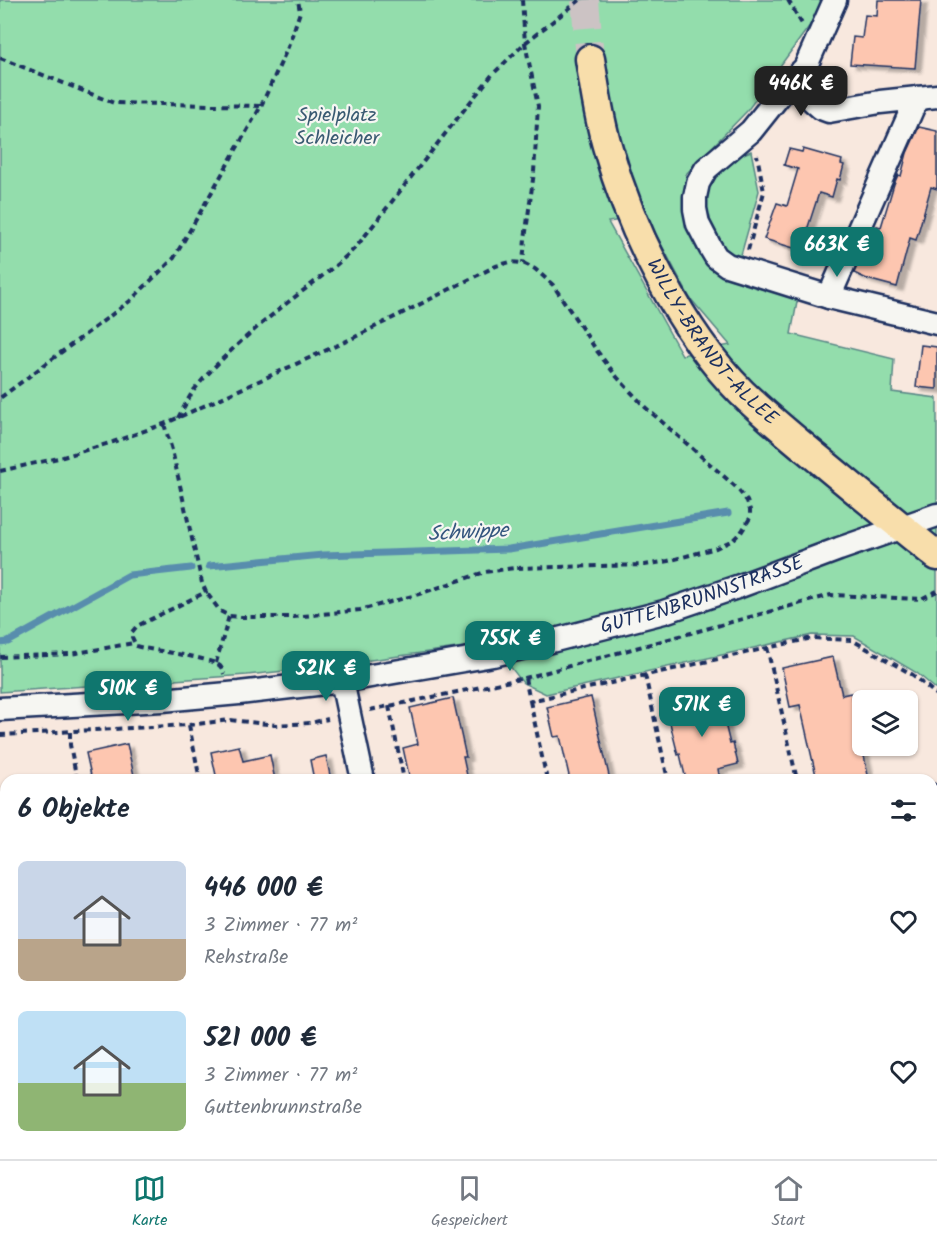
<!DOCTYPE html>
<html lang="de">
<meta charset="utf-8">
<style>
body{margin:0;font-family:Kalam,sans-serif;background:#f2f2f3;color:#1f2937;height:100vh;display:flex;flex-direction:column;font-size:22px;white-space:nowrap}
*{box-sizing:border-box;margin:0}
p{font-size:20px;color:#747a83}
.icon{flex:none;width:33px;height:33px;fill:none;stroke:currentColor;stroke-width:2;stroke-linecap:round;stroke-linejoin:round}
.map{position:relative;flex:1;overflow:hidden}
.sheet{position:absolute;left:0px;top:774px;width:938px;height:386px;display:flex;flex-direction:column;background:#fff;border-radius:18px 18px 0 0;box-shadow:0 2px 4px #0004}
.sheet>*{flex:none}
.tools{position:absolute;left:852px;top:690px;display:grid;gap:12px}
.tools a{display:grid;place-items:center;width:66px;height:66px;border-radius:9px;background:#fff;box-shadow:0 2px 4px #0004;font-size:30px}
.price{position:absolute;translate:-50% -51px;padding:0 14px;border-radius:12px;background:#0f766e;color:#fff;font-size:20px;line-height:39px;filter:drop-shadow(0 2px 3px #0008)}
.price::after{content:'';position:absolute;left:50%;top:36px;width:18px;height:14px;margin-left:-9px;background:inherit;clip-path:polygon(0 0,100% 0,50% 100%)}
.price.active{background:#222;color:#fff}
ul{padding:0;list-style:none}
li{display:flex;align-items:center;gap:18px;height:150px;padding:0 18px}
li span{display:grid;place-items:center;flex:none;width:168px;height:120px;border-radius:9px;color:#555}
li>.icon{margin-inline-start:auto}
span .icon{width:72px;height:72px;fill:#fffc;stroke-width:1}
li b{font-size:26px}
h2{display:flex;justify-content:space-between;align-items:center;height:72px;padding:0 18px;font-size:26px}
.tab-bar{display:flex;justify-content:space-around;align-items:center;height:84px;border-top:2px solid #e0e1e3;background:#fff;font-size:16px;color:#747a83}
.tab-bar a{display:grid;justify-items:center;gap:3px}
.tab-bar .active{color:#0f766e}
.map>svg:first-child{display:block}
.green{fill:#93ddac;stroke:#578685;stroke-width:1.5;fill-rule:evenodd}
.lines{fill:none;stroke-linecap:round;stroke-linejoin:round}
.stream{stroke:#598dad;stroke-width:7}
.building{fill:#fdc6b0;stroke:#1b2f5e;stroke-width:1.5;filter:url(#shadow)}
.major-tunnel{stroke:#ccc3c4;stroke-width:28;stroke-dasharray:28 14;stroke-linecap:butt}
.minor-casing{stroke:#1b2f5e;stroke-width:27}
.major-casing{stroke:#1b2f5e;stroke-width:33}
.path{stroke:#1b2f5e;stroke-width:4;stroke-dasharray:6 4.5;stroke-linecap:butt}
.minor{stroke:#f6f6f2;stroke-width:22}
.major{stroke:#f8deab;stroke-width:28}
.labels{text-anchor:middle;dominant-baseline:central;stroke-width:4.5;stroke-linejoin:round;paint-order:stroke}
.park-label{font-size:20px;fill:#395a72;stroke:#f6f6f2}
.street-label{font-size:20px;fill:#1b2f5e;stroke:#f6f6f2}
.water-label{font-size:21px;font-style:italic;fill:#35567f;stroke:#f6f6f2}
</style>
<div class="map">
<svg width="937" height="1159" viewBox="0 0 937 1159">
<defs>
<filter id="shadow"><feDropShadow dx="6" dy="4" stdDeviation="1.5" flood-color="#0004"/></filter>
</defs>
<rect width="100%" height="100%" fill="#f8e8de"/>
<filter id="ink" filterUnits="userSpaceOnUse"><feTurbulence type="fractalNoise" baseFrequency=".0167" numOctaves="2"/><feDisplacementMap in="SourceGraphic" scale="12" xChannelSelector="R" yChannelSelector="G"/><feConvolveMatrix kernelMatrix="1 2 1 2 8 2 1 2 1" color-interpolation-filters="sRGB"/></filter>
<g filter="url(#ink)">
<path class="green" d="M0,0H822L819,13L747,111L686,174L688,209L709,261L730,279L798,297L791,334L894,359L892,392L937,398V690L917,673L854,636L812,635L546,694L523,683L492,643L313,668L247,675L0,692ZM646,216L690,298L730,345L682,355L608,222Z
M751,151L759,191L739,262L727,258L702,224L707,181L738,156Z"/>
<g class="lines">
<path class="stream" d="M209,566L323,555L509,549L728,513
M0,643L8,642L129,575L191,568"/>
</g>
<path class="building" d="M878,0H921L915,68L850,64L853,37L862,38L865,15L877,16Z
M919,127L937,131V189L931,187L916,240L910,238L897,287L867,279L854,273L862,255L868,258L877,226L881,227L894,184L898,175L901,176L907,153Z
M789,149L802,152L803,149L842,160L841,164L844,165L840,180L837,179L832,197L819,193L807,230L838,244L830,262L826,261L827,258L764,239L777,203L787,206L798,169L784,165Z
M921,345L937,347V389L916,387Z
M833,657L842,695L851,693L869,780H817L800,705L790,707L782,668Z
M718,695L730,744L733,743L738,764L718,769L720,780H686L680,754L678,755L666,707Z
M591,697L610,780H570L560,736L554,737L547,707Z
M453,698L466,757H463L468,780H410L403,748L418,744L410,708Z
M127,744L135,780H92L86,753Z
M239,746L243,761L270,755L275,780H217L211,752Z
M326,756L331,780H314L310,760Z"/>
<g class="lines">
<path class="major-tunnel" d="M585,0L590,59"/>
<defs>
<g id="minor">
<path d="M835,0L805,68L790,82L751,131L706,169L698,183L695,197V209L698,224L710,247L716,257L727,265L829,297L937,323"/>
<path d="M805,68L803,80L806,90L813,101L821,108L829,111L880,102L937,96"/>
<path d="M829,297L917,98"/>
<path d="M342,681L363,780"/>
<path id="s1" d="M0,709L162,700L239,693L342,681L493,655L551,641L664,612L740,586L839,549L937,515"/>
</g>
<g id="major">
<path id="s2" d="M590,59C595,89 599,120 608,149C631,231 681,332 742,393C769,419 799,443 828,467C864,497 900,526 937,556"/>
</g>
</defs>
<use href="#minor" class="minor-casing"/>
<use href="#major" class="major-casing"/>
<path class="path" d="M522,0L525,43L538,106L534,172L525,239L523,263
M788,0L802,24
M0,58L114,103L261,106L174,258L130,301L0,398
M261,106L288,47L300,12L298,0
M748,250L764,192L757,155
M178,418C183,409 188,399 194,390C219,359 251,332 282,307C307,287 334,269 357,246L467,106L492,75L525,43L580,0
M164,424L172,450L202,583L206,592L137,626L132,632V637L136,646C152,651 211,657 220,666C222,668 223,671 224,674
M0,471L63,457L113,442L164,424L351,339L496,266L510,262L523,263L535,269L553,285L597,351L617,377L645,407L736,487L747,501L750,510V518L742,531L733,540L716,548L668,561L645,565L514,568L485,572L416,595L360,610L294,617H241L229,616L220,611L206,592
M767,647L797,780
M0,657L71,654L134,643
M216,663L229,616
M645,675L668,780
M525,678L530,701L812,638L852,640L913,675L937,695
M530,701L547,780
M389,706L404,780
M370,710L525,678L831,595L921,599L937,591
M189,725L200,780
M70,732V745L77,780
M0,735L189,725L230,720L276,725L310,723L328,719
M932,788L937,782
M932,805L937,829
M932,930L937,929
M0,1074L6,1073
M932,1078L937,1076
M338,1154L339,1159
M66,1159L68,1154
M294,1159L318,1154
M389,1159L392,1155L391,1154
M549,1159L575,1154"/>
<use href="#minor" class="minor"/>
<use href="#major" class="major"/>
</g>
</g>
<g class="labels">
<g class="park-label">
<text x="337" y="116">Spielplatz<tspan x="337" dy="23">Schleicher</tspan></text>
</g>
<g class="street-label">
<text stroke="none"><textPath href="#s2" startOffset="314">WILLY-BRANDT-ALLEE</textPath></text>
<text stroke="none"><textPath href="#s1" startOffset="714">GUTTENBRUNNSTRASSE</textPath></text>
</g>
<g class="water-label">
<text transform="translate(468 533) rotate(-3)">Schwippe</text>
</g>
</g>
</svg>
<div class="tools">
<a><svg class="icon" aria-label="layers" viewBox="0 0 24 24"><path d="M12 4l9 5-9 5-9-5zM3 14l9 5 9-5"/></svg></a>
</div>
<b class="price active" style="left:801px;top:117px">446K €</b>
<b class="price" style="left:837px;top:278px">663K €</b>
<b class="price" style="left:510px;top:672px">755K €</b>
<b class="price" style="left:326px;top:702px">521K €</b>
<b class="price" style="left:128px;top:722px">510K €</b>
<b class="price" style="left:702px;top:738px">571K €</b>
<section class="sheet">
<h2>6 Objekte<svg class="icon" aria-label="filters" viewBox="0 0 24 24"><path d="M4 7h16M4 17h16"/><circle cx="9" cy="7" r="2"/><circle cx="15" cy="17" r="2"/></svg></h2>
<ul>
<li><span style="background:linear-gradient(#c9d6e8 65%,#b9a48a 0)"><svg class="icon" aria-label="home" viewBox="0 0 24 24"><path d="M3 11l9-7 9 7M6 9v11h12V9"/></svg></span><div><b>446 000 €</b><p>3 Zimmer · 77 m²</p><p>Rehstraße</p></div><svg class="icon" aria-label="heart" viewBox="0 0 24 24"><path d="M12 20l-8-8c-3-5 5-10 8-4 3-6 11-1 8 4z"/></svg></li>
<li><span style="background:linear-gradient(#bfe0f5 60%,#8fb573 0)"><svg class="icon" aria-label="home" viewBox="0 0 24 24"><path d="M3 11l9-7 9 7M6 9v11h12V9"/></svg></span><div><b>521 000 €</b><p>3 Zimmer · 77 m²</p><p>Guttenbrunnstraße</p></div><svg class="icon" aria-label="heart" viewBox="0 0 24 24"><path d="M12 20l-8-8c-3-5 5-10 8-4 3-6 11-1 8 4z"/></svg></li>
</ul>
</section>
</div>
<nav class="tab-bar">
<a class="active"><svg class="icon" aria-label="map" viewBox="0 0 24 24"><path d="M3 6l6-2 6 2 6-2v14l-6 2-6-2-6 2zM9 4v14M15 6v14"/></svg>Karte</a>
<a><svg class="icon" aria-label="saved" viewBox="0 0 24 24"><path d="M7 4h10v16l-5-4-5 4z"/></svg>Gespeichert</a>
<a><svg class="icon" aria-label="home" viewBox="0 0 24 24"><path d="M3 11l9-7 9 7M6 9v11h12V9"/></svg>Start</a>
</nav>
